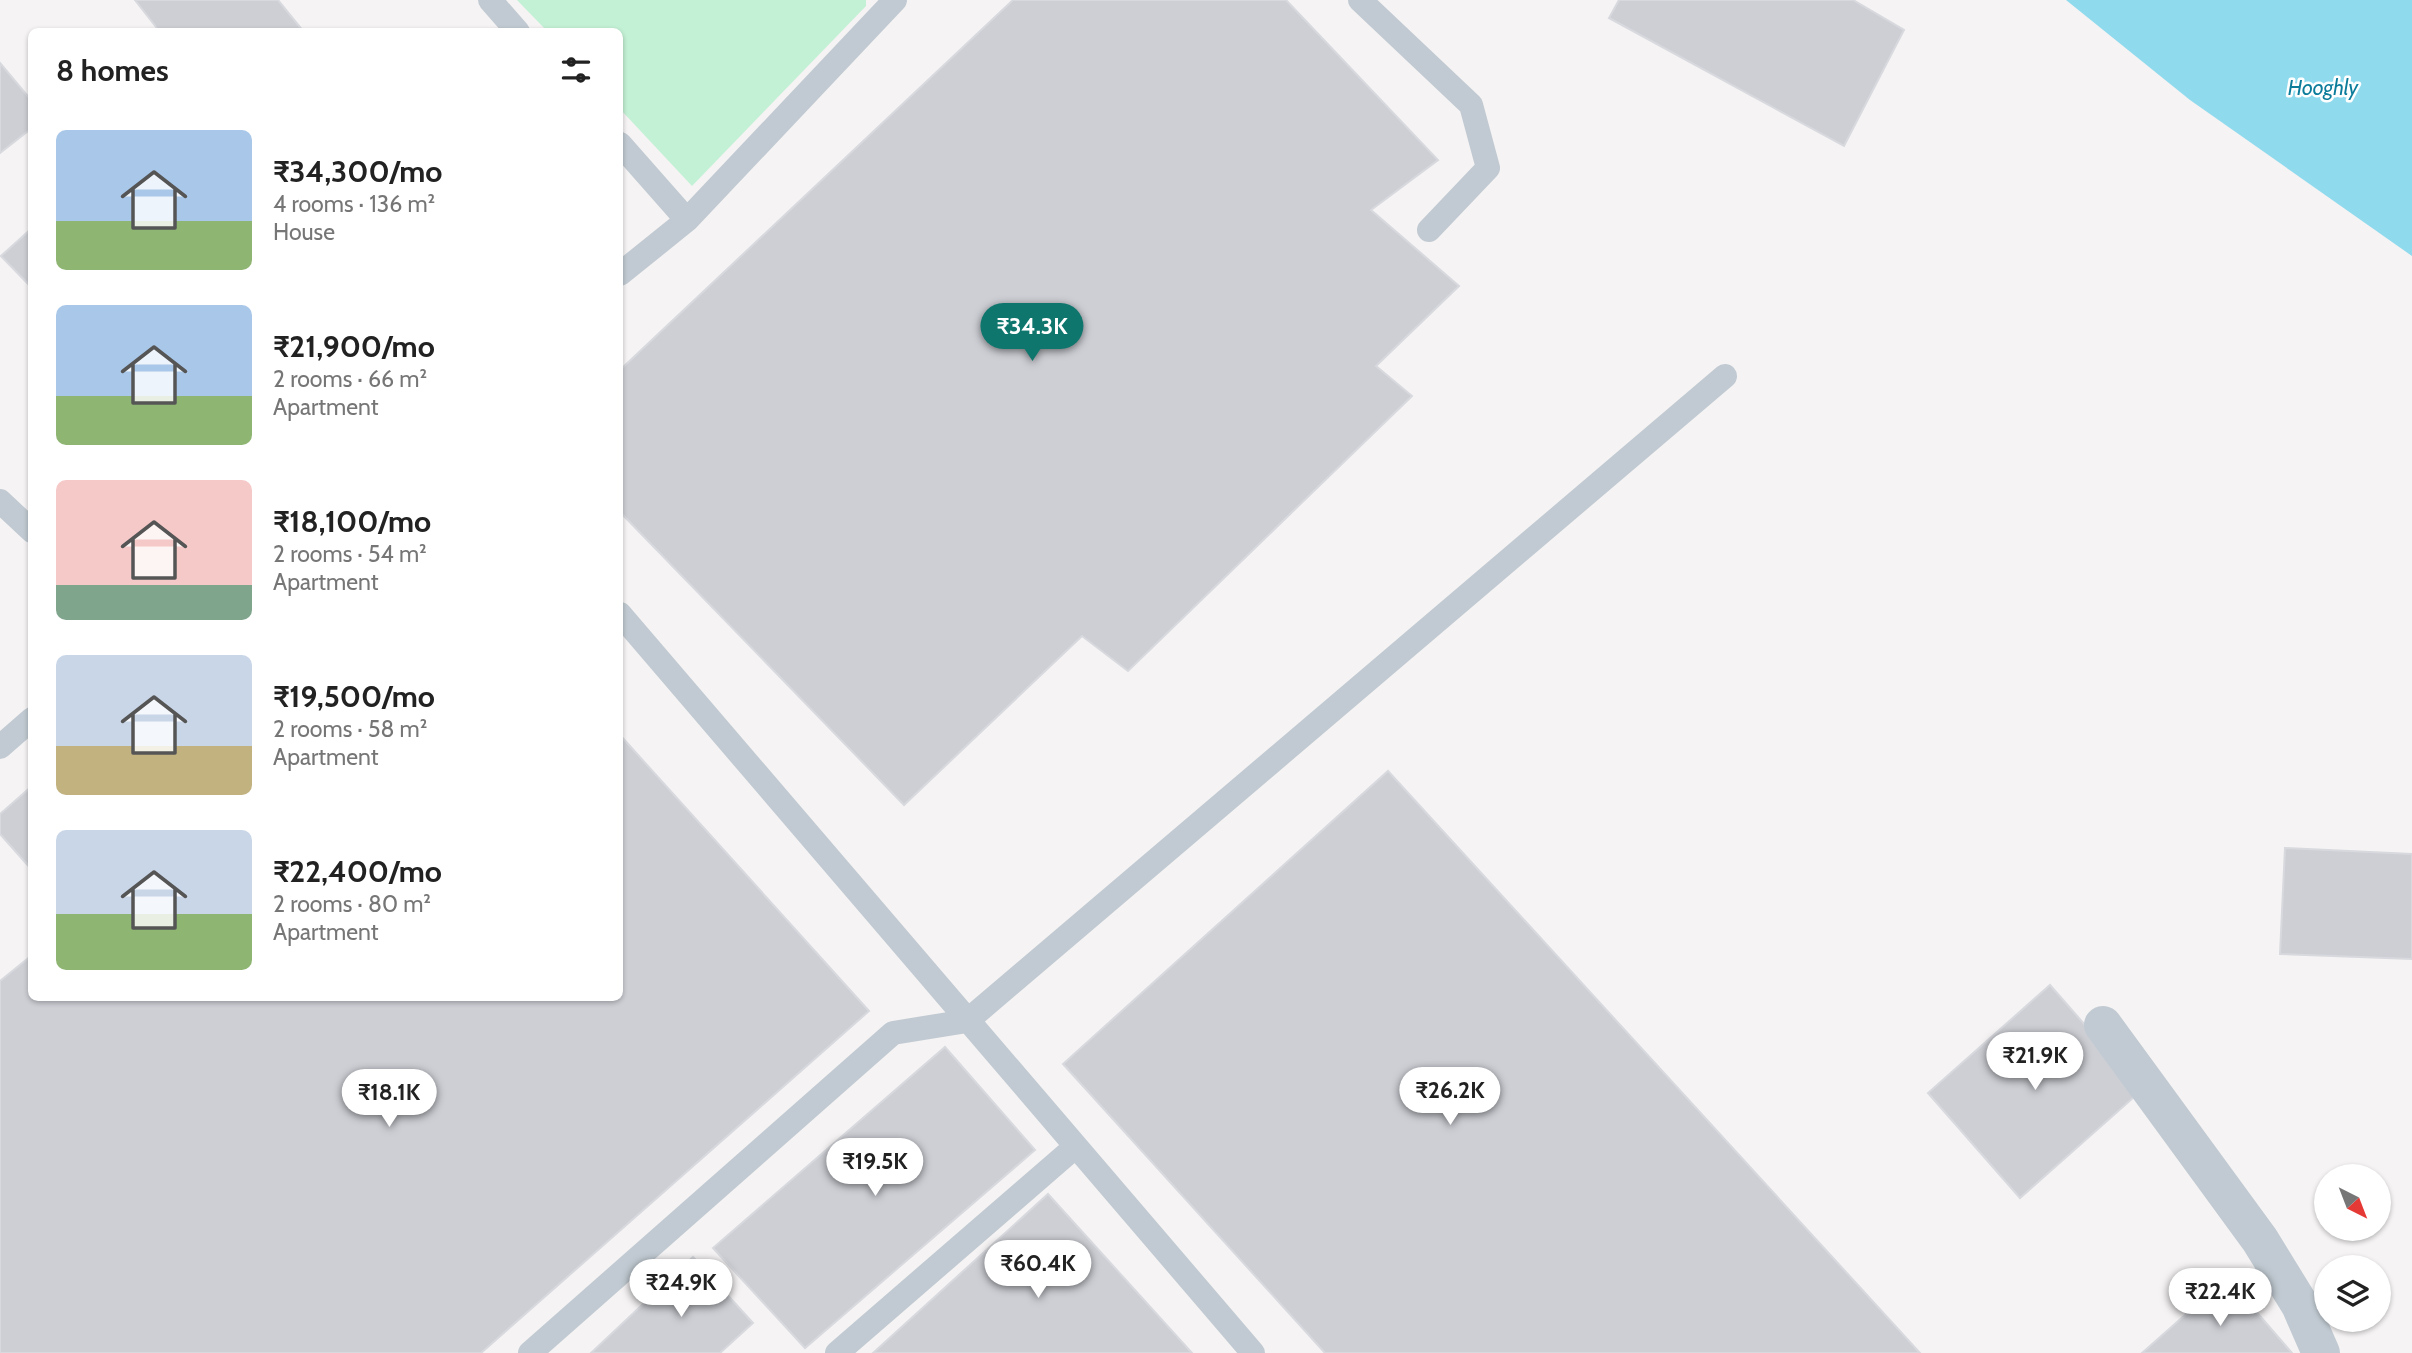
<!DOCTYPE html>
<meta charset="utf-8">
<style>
body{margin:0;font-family:Cabin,sans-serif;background:#f2f2f2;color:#222;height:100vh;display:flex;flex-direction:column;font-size:26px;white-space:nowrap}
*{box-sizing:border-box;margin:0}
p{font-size:23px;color:#767676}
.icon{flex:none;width:38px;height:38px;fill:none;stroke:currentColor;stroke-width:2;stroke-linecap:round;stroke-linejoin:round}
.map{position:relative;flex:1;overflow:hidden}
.sheet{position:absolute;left:28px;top:28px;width:595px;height:973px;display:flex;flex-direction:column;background:#fff;border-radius:10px;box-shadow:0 2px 5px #0004}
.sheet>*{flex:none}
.needle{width:46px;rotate:138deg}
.buttons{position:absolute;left:2314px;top:1164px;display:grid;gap:14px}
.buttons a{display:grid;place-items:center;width:77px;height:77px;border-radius:50%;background:#fff;box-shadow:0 2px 5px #0004;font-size:35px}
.price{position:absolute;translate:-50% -60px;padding:0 16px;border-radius:24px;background:#fff;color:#222;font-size:23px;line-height:46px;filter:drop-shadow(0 2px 4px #0008)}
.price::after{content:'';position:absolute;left:50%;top:42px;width:21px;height:16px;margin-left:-10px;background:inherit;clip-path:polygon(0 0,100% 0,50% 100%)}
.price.selected{background:#0f766e;color:#fff}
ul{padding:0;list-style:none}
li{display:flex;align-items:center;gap:21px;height:175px;padding:0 28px}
li span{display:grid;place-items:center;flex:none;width:196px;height:140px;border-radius:10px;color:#555}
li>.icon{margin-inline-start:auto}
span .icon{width:84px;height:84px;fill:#fffc;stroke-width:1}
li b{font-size:30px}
h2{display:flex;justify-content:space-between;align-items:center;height:84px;padding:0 28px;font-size:30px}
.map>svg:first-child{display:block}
.green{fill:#c3f1d5}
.water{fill:#90daee}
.building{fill:#cdcfd5;stroke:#d7d9de;stroke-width:2}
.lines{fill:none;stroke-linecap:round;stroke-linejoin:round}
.service{stroke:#c1cad2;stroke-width:24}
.minor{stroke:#c1cad2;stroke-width:38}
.labels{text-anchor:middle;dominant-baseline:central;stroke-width:5;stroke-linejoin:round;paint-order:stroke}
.water-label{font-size:21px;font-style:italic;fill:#0c7c9b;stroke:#fff}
</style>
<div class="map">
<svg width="2412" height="1353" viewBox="0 0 2412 1353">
<rect width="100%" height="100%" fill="#f5f3f3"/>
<path class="green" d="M517,0H866V6L692,186L620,109V32L547,31Z"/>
<path class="water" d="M2066,0H2412V256L2190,100Z"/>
<path class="building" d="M135,0H278L304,32H160Z
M1013,0H1286L1438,160L1371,210L1459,286L1376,366L1412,396L1128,671L1082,636L904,805L620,512V370Z
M1619,0H1853L1904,30L1844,146L1609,18Z
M0,63L32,101V128L0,153Z
M32,228V288L1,256Z
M620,735L869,1011L481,1353H0V981L32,955V998H620Z
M1388,771L1920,1353H1325L1063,1064Z
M32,786V870L0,834V814Z
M2285,848L2412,854V959L2280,954Z
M2050,985L2142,1090L2020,1198L1928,1093Z
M945,1047L1035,1150L805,1348L713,1248Z
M1048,1194L1192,1353H873Z
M693,1257L753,1323L720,1353H591Z
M2227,1278L2292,1353H2142Z"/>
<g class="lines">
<path class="service" d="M490,0L518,32
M1360,0L1471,105L1488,168L1429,230
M620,144L687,220L620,274
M687,220L895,0
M0,501L32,531
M620,614L1253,1353
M0,747L32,719
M530,1353L893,1033L967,1021L1725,376
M837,1353L1075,1147"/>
<path class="minor" d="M2103,1025L2260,1240L2300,1305L2321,1353"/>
</g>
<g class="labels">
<g class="water-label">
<text x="2323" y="87">Hooghly</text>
</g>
</g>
</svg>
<div class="buttons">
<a><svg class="needle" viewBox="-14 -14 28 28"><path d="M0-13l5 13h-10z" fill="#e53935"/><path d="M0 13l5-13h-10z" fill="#767676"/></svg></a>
<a><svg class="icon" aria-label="layers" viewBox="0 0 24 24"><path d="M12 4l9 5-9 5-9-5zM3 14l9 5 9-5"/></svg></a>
</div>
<b class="price selected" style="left:1032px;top:363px">₹34.3K</b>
<b class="price" style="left:2035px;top:1092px">₹21.9K</b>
<b class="price" style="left:1450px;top:1127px">₹26.2K</b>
<b class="price" style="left:389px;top:1129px">₹18.1K</b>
<b class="price" style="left:875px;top:1198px">₹19.5K</b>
<b class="price" style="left:1038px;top:1300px">₹60.4K</b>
<b class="price" style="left:681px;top:1319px">₹24.9K</b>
<b class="price" style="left:2220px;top:1328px">₹22.4K</b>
<section class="sheet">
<h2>8 homes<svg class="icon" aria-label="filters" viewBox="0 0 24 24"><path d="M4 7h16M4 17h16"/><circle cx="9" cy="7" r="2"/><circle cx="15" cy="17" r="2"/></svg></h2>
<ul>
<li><span style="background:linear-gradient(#a9c7e8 65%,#8fb573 0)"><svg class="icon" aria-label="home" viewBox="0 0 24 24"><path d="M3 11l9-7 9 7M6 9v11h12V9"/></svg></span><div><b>₹34,300/mo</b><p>4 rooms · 136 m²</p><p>House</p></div></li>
<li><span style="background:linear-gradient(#a9c7e8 65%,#8fb573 0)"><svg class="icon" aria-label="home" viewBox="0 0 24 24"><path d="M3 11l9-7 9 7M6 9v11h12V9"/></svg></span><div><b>₹21,900/mo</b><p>2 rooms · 66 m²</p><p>Apartment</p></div></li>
<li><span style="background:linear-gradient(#f6c9c9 75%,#7fa58c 0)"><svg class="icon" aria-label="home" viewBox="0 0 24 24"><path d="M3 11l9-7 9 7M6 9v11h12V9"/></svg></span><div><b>₹18,100/mo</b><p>2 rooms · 54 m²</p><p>Apartment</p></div></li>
<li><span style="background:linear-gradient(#c9d6e8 65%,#c2b280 0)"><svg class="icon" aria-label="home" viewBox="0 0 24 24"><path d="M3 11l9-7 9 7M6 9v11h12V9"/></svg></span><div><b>₹19,500/mo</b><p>2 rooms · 58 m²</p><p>Apartment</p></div></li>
<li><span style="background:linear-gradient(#c9d6e8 60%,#8fb573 0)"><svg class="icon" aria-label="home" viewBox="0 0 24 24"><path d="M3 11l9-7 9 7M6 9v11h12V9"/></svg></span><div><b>₹22,400/mo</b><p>2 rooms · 80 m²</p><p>Apartment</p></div></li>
</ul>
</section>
</div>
